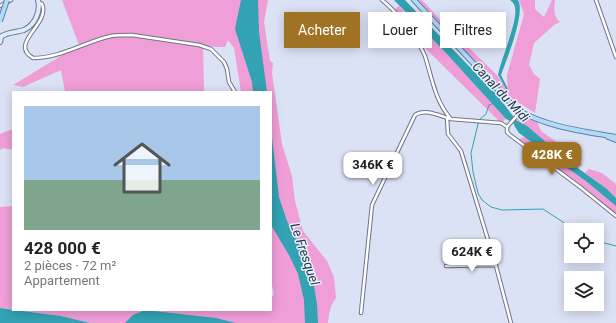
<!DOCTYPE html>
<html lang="fr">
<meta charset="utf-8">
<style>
body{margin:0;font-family:Roboto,sans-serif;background:#f6f6f6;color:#222;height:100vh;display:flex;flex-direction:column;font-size:15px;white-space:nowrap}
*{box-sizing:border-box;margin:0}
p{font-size:13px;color:#767676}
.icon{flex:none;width:22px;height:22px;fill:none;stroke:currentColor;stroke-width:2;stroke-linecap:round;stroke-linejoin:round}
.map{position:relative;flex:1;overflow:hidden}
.details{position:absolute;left:12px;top:91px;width:260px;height:220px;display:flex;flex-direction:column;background:#fff;border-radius:0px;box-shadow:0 2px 10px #0003}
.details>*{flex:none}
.top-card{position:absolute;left:284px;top:12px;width:272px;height:36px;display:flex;gap:8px}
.fabs{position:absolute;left:564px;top:223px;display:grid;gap:8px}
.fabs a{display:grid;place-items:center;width:40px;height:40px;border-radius:0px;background:#fff;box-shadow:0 2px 10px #0003;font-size:20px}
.price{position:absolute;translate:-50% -34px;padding:0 9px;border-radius:8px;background:#fff;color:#222;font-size:13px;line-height:26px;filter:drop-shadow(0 1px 2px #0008)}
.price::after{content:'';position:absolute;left:50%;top:24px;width:12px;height:9px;margin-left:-6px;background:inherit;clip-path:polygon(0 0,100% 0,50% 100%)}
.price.on{background:#a07224;color:#fff}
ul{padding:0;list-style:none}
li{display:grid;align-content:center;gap:8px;height:212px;padding:0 12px}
li span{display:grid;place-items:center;height:124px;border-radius:0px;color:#555}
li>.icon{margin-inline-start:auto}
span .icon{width:72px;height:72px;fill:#fffc;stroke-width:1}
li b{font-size:17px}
.chip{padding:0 14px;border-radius:0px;background:#fff;box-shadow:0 2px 10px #0003;font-size:14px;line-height:36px}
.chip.on{background:#a07224;color:#fff}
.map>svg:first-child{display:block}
.green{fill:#ef9ed7}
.water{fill:#33a2b2}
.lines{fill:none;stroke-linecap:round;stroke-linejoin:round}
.stream{stroke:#33a2b2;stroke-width:1}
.street-casing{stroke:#707586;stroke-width:4.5}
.secondary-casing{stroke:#707586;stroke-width:6}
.primary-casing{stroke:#5883a5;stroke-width:6}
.street{stroke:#fff;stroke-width:2.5}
.secondary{stroke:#d9edfc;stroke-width:4}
.primary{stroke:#b3dbf8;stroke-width:4}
.primary-bridge-casing{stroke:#5883a5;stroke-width:6;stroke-linecap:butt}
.primary-bridge{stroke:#b3dbf8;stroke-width:4}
.labels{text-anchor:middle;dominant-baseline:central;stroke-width:3;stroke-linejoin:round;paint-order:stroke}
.water-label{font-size:13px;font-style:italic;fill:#233b3f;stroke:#ebefff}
</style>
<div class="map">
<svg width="616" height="323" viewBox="0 0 616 323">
<rect width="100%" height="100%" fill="#dce2f5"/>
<path class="green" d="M62,0H268L264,22L270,61L273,63L272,73L282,144L292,176L295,201L303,231L327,261L334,277L336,298C330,306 329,313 328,323H90L61,316L17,310H271V299L274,294L271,281V92H241L234,48L228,40L225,47H215L203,45L204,92H65L61,70L23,87L13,85L79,45Z
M418,0H422L445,25L496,74L506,88V92L504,93L495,83L492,75L480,67Z
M519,0H535V9L544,17L552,0H555C554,8 553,16 560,22L554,25L534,43L529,65L534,74L540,79L535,113L508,96L507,75L524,14Z
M399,6L445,52L506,119L501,123L425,48L395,13L396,8Z
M517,117L537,118L538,124L541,131L578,157L582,165L578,168L517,120Z
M13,129V150L3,148L0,150V134Z
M525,137L587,182L616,206V216L520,143L519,139Z
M589,169L602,173L616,184V198L607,189L585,173Z
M13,206V309L0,308V207Z"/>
<path class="water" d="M241,0H258L259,32L267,92H253L252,82L235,29Z
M394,0H405L497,95L513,116L514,119L527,126L568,161L607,189L616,198V206L587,182L519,133L515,127L513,122L506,119L445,52Z
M510,0H518C526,13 506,61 501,75L508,89V92L505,94L504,93L506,92V89L498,75C501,59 518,21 515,8C515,5 513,2 510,0Z
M271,129L279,197L287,221L311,267L317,304L318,323H305L304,300L298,274L289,255L271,225Z
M0,308L61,316L90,323H0Z
M145,310L216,318L236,323H125L133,315Z"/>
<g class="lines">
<path class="stream" d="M492,104L489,105L486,114L479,120L471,153L473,172L478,193L482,200L491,207L502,210L543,209L575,230
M597,241L616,246"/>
<defs>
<path id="street" d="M382,0C398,13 417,37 425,56C432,78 435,101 451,119L501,123L507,127
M596,0L616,57
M39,3L42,4C51,24 8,43 33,58C61,58 84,42 111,36C118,35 125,35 132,35L199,45L211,49L224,62L227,69L229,82L235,92
M0,6L11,0
M447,118L448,134L461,151L496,266L511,323
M507,127V132L510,135L580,187L616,216
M507,127L521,111
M446,266L496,265
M361,313L372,205L415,115C425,108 440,116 451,119"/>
<path id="secondary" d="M0,42C1,40 0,38 2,36C8,32 18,32 24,30C35,25 41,11 38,0"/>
<path id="primary" d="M414,0L516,109C546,127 582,131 616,137
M608,137L616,140"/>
</defs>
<use href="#street" class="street-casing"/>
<use href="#secondary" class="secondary-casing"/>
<use href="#primary" class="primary-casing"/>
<use href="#street" class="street"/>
<use href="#secondary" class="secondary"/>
<use href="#primary" class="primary"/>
<defs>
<path id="primary-bridge" d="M0,21L7,0"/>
</defs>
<use href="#primary-bridge" class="primary-bridge-casing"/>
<use href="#primary-bridge" class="primary-bridge"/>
</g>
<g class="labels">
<g class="water-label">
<text transform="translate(501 92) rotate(47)">Canal du Midi</text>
<text transform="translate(305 254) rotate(71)">Le Fresquel</text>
</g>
</g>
</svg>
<div class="fabs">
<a><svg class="icon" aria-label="locate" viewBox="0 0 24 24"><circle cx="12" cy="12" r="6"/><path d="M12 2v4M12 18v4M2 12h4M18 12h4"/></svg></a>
<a><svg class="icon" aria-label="layers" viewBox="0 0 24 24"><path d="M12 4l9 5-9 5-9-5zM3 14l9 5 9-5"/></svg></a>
</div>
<b class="price on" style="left:552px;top:176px">428K €</b>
<b class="price" style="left:373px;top:186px">346K €</b>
<b class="price" style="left:472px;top:273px">624K €</b>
<div class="top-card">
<a class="chip on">Acheter</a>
<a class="chip">Louer</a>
<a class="chip">Filtres</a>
</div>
<section class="details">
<ul>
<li><span style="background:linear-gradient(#a9c7e8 60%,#7fa58c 0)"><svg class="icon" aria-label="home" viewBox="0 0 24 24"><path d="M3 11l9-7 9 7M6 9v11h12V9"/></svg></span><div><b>428 000 €</b><p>2 pièces · 72 m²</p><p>Appartement</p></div></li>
</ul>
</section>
</div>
